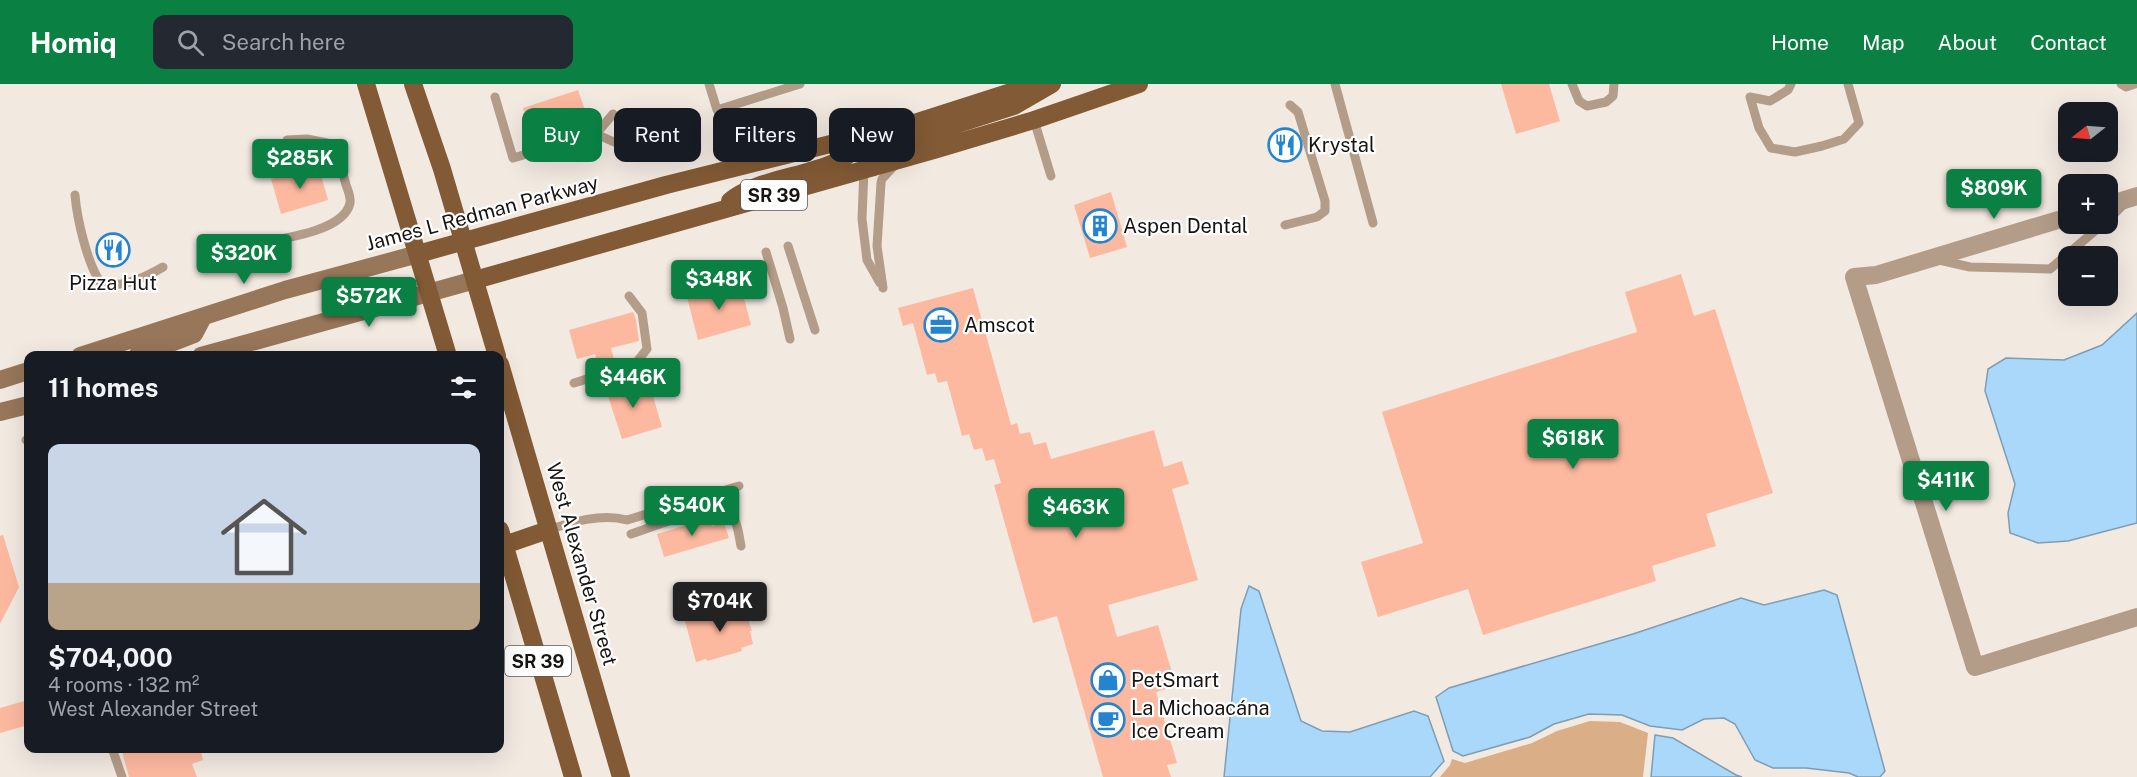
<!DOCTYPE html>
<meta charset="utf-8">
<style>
body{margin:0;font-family:"Public Sans",sans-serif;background:#242831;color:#f1f3f6;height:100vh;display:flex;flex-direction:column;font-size:22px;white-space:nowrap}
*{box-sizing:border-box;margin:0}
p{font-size:20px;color:#9ea1a6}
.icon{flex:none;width:33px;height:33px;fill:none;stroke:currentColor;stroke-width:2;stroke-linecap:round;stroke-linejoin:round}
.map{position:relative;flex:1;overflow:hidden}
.drawer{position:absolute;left:24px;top:267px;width:480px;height:402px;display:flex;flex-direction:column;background:#171b24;border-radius:12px;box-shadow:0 6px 24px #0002}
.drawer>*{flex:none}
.banner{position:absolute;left:522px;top:24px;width:570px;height:54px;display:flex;gap:12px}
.needle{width:39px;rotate:253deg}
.buttons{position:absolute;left:2058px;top:18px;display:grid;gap:12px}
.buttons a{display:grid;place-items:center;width:60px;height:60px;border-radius:12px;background:#171b24;box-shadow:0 6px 24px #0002;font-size:30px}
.price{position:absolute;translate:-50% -51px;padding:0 14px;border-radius:6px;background:#0b8043;color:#fff;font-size:20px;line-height:39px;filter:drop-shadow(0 2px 3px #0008)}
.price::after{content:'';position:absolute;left:50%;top:36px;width:18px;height:14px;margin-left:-9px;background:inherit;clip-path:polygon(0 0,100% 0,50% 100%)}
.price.active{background:#222;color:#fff}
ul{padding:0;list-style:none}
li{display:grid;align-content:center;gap:12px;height:318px;padding:0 24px}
li span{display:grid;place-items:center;height:186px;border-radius:12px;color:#555}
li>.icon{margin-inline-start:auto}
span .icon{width:108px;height:108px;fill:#fffc;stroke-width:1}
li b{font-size:26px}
h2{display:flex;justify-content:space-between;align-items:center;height:72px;padding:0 24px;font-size:26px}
.chip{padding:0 21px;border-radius:12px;background:#171b24;box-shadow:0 6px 24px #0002;font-size:21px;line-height:54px}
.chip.active{background:#0b8043;color:#fff}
header{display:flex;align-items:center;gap:36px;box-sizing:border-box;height:84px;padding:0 30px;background:#0b8043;color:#fff}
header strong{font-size:28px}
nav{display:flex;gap:33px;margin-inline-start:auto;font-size:21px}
.search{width:420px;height:54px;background:#242831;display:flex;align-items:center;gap:15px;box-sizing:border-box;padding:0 21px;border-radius:12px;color:#9ea1a6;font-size:22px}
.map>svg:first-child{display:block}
.green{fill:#daae86}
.water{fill:#a9d8fb;stroke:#7d9db5;stroke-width:1.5}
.building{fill:#fdb9a0}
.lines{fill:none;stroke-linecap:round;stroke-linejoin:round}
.lane{stroke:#b39c88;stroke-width:9}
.street{stroke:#b39c88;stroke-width:18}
.secondary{stroke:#977659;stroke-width:18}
.primary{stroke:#825a35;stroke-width:18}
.labels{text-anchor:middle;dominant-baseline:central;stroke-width:4.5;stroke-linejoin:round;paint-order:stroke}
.shield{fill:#fff;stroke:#5d5a58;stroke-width:1.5}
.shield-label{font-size:18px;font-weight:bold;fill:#171411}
.poi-label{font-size:20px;fill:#171411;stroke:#fff;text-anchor:start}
.street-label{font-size:20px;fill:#171411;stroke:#fff}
</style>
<header>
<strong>Homiq</strong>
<div class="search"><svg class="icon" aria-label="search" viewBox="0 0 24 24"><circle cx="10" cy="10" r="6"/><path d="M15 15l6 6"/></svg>Search here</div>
<nav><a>Home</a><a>Map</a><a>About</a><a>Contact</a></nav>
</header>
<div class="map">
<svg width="2137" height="693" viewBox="0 0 2137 693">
<rect width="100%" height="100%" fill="#f2e9e1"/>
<path class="green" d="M1590,637L1620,638L1648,649L1643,693H1440L1450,681L1452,675L1465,679L1532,659L1557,647Z"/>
<path class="water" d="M2137,229V439L2068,457L2038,459L2010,449L2008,429L2015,400L1985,307L1988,285L2006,274L2064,276L2102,261Z
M1249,502L1259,507L1301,637L1322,647L1350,648L1414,627L1428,632L1444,677L1430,693H1224L1241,525Z
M1824,506L1837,511L1885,687L1880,693H1858L1849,689L1806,684H1773L1755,676L1735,640L1724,634L1704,635L1682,646L1650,642L1622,631L1589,630L1554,640L1530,653L1463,672L1453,667L1436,613L1449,604L1633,550L1741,514L1764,521Z
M1655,651L1673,654L1736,691L1742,693H1651Z"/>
<path class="building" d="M1501,0H1549L1560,37L1516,50Z
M578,6L585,26L529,43L523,24Z
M318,81L328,116L281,130L271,95Z
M1111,108L1127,163L1090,174L1074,121Z
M1681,190L1694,232L1715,225L1773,409L1706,430L1716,462L1652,482L1656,497L1483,551L1468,505L1378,533L1361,478L1423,459L1382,328L1637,248L1625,208Z
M740,199L751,241L698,256L687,213Z
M973,204L1011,341L1017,339L1020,350L1030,348L1034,361L1046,358L1051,375L1154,346L1164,383L1182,377L1189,400L1172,405L1198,496L1108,521L1117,553L1158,541L1176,602L1156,608L1177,679L1167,681L1171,693H1103L1057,532L1033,539L994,401L1001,399L994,375L986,377L982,364L974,366L969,350L962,352L947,297L938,299L935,289L927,291L913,239L903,242L898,224Z
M633,228L636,236L639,257L611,264L615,279L599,284L595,270L577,275L569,246Z
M619,292L624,310L650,302L662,343L622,355L603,297Z
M710,434L712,442L724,438L729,454L664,473L657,450Z
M3,451L19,503L0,540V452Z
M743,520L752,547H750L753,560L741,564L742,567L707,577L706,575L696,578L685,537Z
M28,616V641L0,649V624Z
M121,664H200L203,676L192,680L197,693H129Z"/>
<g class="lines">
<path class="lane" d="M709,0L717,26L800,0
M1335,0L1373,139
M1572,0L1579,17L1587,22L1606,18L1613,12L1614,0
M1791,0L1788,6L1770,17L1750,13L1759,44L1771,64L1795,68L1822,62L1844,55L1859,39L1848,0
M2121,0L2126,3L2135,0
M495,13L513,74L596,50L613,30
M1034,36L1051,92
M596,50L623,62
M864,85L862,135L867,176L880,199
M75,111C77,135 87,178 100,198C119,206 146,193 163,183
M2108,136L2123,121
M1285,141L1317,133L1325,127V117L1298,28L1290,21
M255,160C279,155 344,148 350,119C351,114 348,106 346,101C342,84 338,72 327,59L307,55L287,56
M788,162L815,246
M766,168L783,224L790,255
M1939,176L1970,183L2050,185L2103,140
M883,204L877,162L881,99L882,95L895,81
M574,299L635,280L647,265L642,229L629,212
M26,356L28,355
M548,446C572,438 601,429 627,436L739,402
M631,450C651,444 715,416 731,431C738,437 739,453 741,462
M112,664L122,693"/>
<path class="street" d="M2108,121L2137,112
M2068,133L1876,191L1854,193L1975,583L2137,533"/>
<path class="secondary" d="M80,272L285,206L418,170
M137,272L194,250L203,233
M201,272L475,196
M0,296L28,287
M0,328L28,321"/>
<path class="primary" d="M366,0L448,272
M413,0L442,85L497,272
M864,85L869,76L889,62L1014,22L1052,0
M730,117C763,88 849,93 863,52
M418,170L666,101L911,40L1036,0
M475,196L937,65L1034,36L1139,0
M500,280L621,693
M500,446L573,693
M504,461L548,446"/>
</g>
<defs>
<symbol id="restaurant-ring" viewBox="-11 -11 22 22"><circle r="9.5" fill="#fff" stroke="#2584d0" stroke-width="1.5"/><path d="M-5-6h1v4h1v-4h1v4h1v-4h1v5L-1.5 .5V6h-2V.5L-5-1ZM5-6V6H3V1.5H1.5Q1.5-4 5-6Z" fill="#2584d0"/></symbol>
<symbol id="building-ring" viewBox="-11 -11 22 22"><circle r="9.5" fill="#fff" stroke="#2584d0" stroke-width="1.5"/><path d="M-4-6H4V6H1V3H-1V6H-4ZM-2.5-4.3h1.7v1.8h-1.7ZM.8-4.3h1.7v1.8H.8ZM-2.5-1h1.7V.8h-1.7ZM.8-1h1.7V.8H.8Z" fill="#2584d0"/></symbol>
<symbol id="office-ring" viewBox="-11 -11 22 22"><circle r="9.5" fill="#fff" stroke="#2584d0" stroke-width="1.5"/><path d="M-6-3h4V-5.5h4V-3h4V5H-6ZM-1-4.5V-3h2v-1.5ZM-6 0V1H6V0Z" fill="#2584d0"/></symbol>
<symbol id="shop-ring" viewBox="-11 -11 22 22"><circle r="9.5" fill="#fff" stroke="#2584d0" stroke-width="1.5"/><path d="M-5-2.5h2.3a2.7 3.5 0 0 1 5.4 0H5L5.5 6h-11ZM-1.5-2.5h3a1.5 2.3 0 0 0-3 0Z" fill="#2584d0"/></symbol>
<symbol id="cafe-ring" viewBox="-11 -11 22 22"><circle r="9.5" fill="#fff" stroke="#2584d0" stroke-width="1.5"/><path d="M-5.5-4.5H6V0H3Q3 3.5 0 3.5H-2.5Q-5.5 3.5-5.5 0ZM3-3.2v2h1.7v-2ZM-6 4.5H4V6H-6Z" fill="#2584d0"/></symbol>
</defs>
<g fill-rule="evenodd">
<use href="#restaurant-ring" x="1266" y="42" width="38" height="38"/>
<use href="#building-ring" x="1081" y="123" width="38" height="38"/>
<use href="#restaurant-ring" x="94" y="147" width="38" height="38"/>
<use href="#office-ring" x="922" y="222" width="38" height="38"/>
<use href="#shop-ring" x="1089" y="577" width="38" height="38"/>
<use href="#cafe-ring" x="1089" y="617" width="38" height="38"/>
</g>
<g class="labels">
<g class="shield">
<rect x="741" y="96" width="66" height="30" rx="4.5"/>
<rect x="505" y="562" width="66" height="30" rx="4.5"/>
</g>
<g class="shield-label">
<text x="774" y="111">SR 39</text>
<text x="538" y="577">SR 39</text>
</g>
<g class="poi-label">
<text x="1308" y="61">Krystal</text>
<text x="1123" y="142">Aspen Dental</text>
<text x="113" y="199" text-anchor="middle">Pizza Hut</text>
<text x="964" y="241">Amscot</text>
<text x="1131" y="596">PetSmart</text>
<text x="1131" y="624">La Michoacána<tspan x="1131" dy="23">Ice Cream</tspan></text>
</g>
<g class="street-label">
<text transform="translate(482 129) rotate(-15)">James L Redman Parkway</text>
<text transform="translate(582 480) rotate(74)">West Alexander Street</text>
</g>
</g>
</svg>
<div class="buttons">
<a><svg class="needle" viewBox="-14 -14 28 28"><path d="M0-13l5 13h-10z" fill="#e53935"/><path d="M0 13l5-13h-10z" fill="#9ea1a6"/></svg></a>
<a>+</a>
<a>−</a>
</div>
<b class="price" style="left:300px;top:106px">$285K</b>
<b class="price" style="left:1994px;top:136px">$809K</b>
<b class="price" style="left:244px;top:201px">$320K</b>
<b class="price" style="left:719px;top:227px">$348K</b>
<b class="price" style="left:369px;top:244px">$572K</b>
<b class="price" style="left:633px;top:325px">$446K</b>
<b class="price" style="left:1573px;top:386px">$618K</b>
<b class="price" style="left:1946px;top:428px">$411K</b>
<b class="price" style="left:692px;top:453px">$540K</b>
<b class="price" style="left:1076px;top:455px">$463K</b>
<b class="price active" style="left:720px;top:549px">$704K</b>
<div class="banner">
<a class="chip active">Buy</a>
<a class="chip">Rent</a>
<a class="chip">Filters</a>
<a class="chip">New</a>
</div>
<section class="drawer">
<h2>11 homes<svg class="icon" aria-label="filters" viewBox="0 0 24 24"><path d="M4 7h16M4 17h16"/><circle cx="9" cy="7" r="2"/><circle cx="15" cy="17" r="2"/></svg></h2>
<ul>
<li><span style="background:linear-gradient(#c9d6e8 75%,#b9a48a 0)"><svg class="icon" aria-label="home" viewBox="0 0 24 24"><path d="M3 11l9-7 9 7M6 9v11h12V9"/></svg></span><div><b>$704,000</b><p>4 rooms · 132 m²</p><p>West Alexander Street</p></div></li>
</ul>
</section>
</div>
